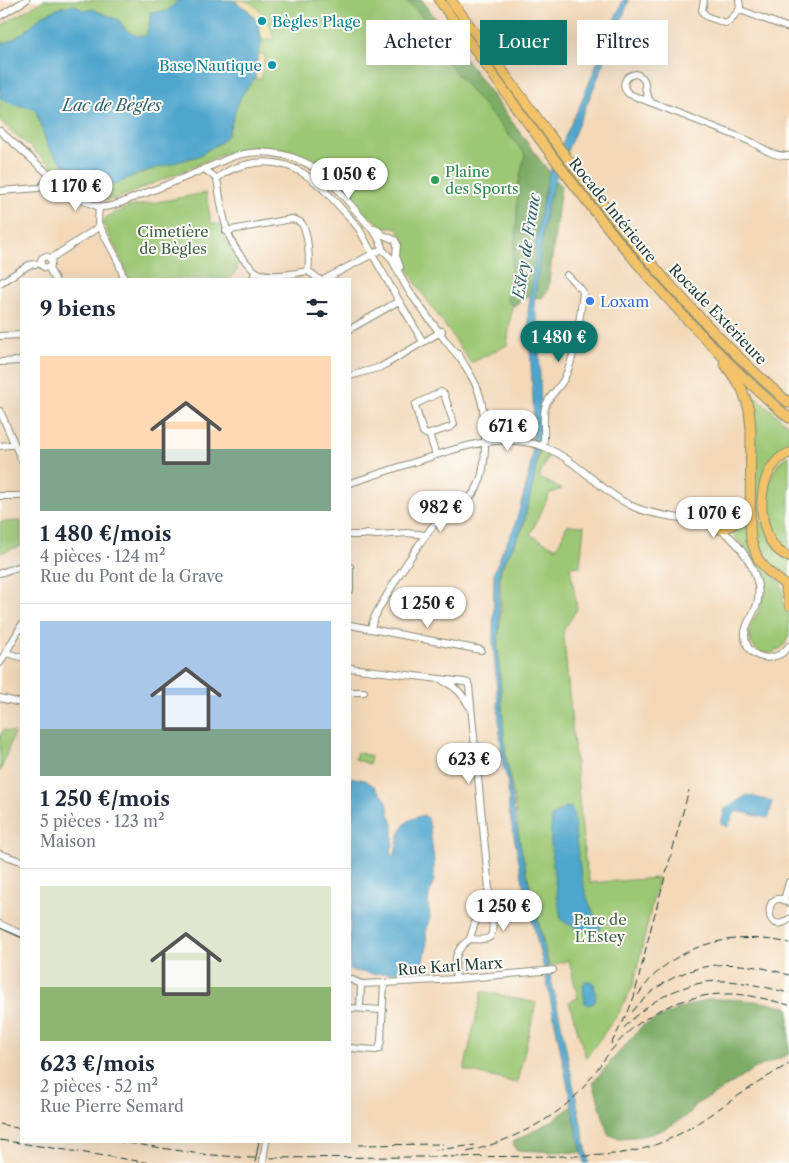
<!DOCTYPE html>
<html lang="fr">
<meta charset="utf-8">
<style>
body{margin:0;font-family:"Libre Caslon Text",serif;background:#f6f6f7;color:#1f2937;height:100vh;display:flex;flex-direction:column;font-size:19px;white-space:nowrap}
*{box-sizing:border-box;margin:0}
p{font-size:16px;color:#747a83}
.icon{flex:none;width:28px;height:28px;fill:none;stroke:currentColor;stroke-width:2;stroke-linecap:round;stroke-linejoin:round}
.map{position:relative;flex:1;overflow:hidden}
.drawer{position:absolute;left:20px;top:278px;width:331px;height:865px;display:flex;flex-direction:column;background:#fff;border-radius:0px;box-shadow:0 5px 20px #0002}
.drawer>*{flex:none}
.guide{position:absolute;left:366px;top:20px;width:348px;height:45px;display:flex;gap:10px}
.price{position:absolute;translate:-50% -42px;padding:0 11px;border-radius:18px;background:#fff;color:#222;font-size:16px;line-height:32px;filter:drop-shadow(0 1px 2px #0008)}
.price::after{content:'';position:absolute;left:50%;top:30px;width:15px;height:11px;margin-left:-8px;background:inherit;clip-path:polygon(0 0,100% 0,50% 100%)}
.price.selected{background:#0f766e;color:#fff}
ul{padding:0;list-style:none}
li{display:grid;align-content:center;gap:10px;height:265px;padding:0 20px}
li+li{border-top:1px solid #e0e1e3}
li span{display:grid;place-items:center;height:155px;border-radius:0px;color:#555}
li>.icon{margin-inline-start:auto}
span .icon{width:90px;height:90px;fill:#fffc;stroke-width:1}
li b{font-size:21px}
h2{display:flex;justify-content:space-between;align-items:center;height:60px;padding:0 20px;font-size:21px}
.chip{padding:0 18px;border-radius:0px;background:#fff;box-shadow:0 5px 20px #0002;font-size:18px;line-height:45px}
.chip.selected{background:#0f766e;color:#fff}
.map>svg:first-child{display:block}
.green{fill:#9cc774;stroke:#5e8254}
.forest{fill:#7dac66;stroke:#4e744d}
.sand{fill:#eeda9e;stroke:#868c69}
.water{fill:#50a6cd;stroke:#387280}
.lines{fill:none;stroke-linecap:round;stroke-linejoin:round}
.minor-casing{stroke:#898b77;stroke-width:8}
.major-casing{stroke:#898b77;stroke-width:9}
.highway-casing{stroke:#898b77;stroke-width:11}
.minor{stroke:#fff;stroke-width:6}
.major{stroke:#f2c36a;stroke-width:8}
.highway{stroke:#f2c36a;stroke-width:9}
.tram{stroke:#1f3d34;stroke-width:1}
.rail{stroke:#1f3d34;stroke-width:1;stroke-dasharray:8 4;stroke-linecap:butt}
.minor-bridge-casing{stroke:#898b77;stroke-width:8;stroke-linecap:butt}
.minor-bridge{stroke:#fff;stroke-width:6}
.culture-dot{fill:#0f9aa8;stroke:#fdfcf7;stroke-width:2}
.leisure-dot{fill:#2e9e5b;stroke:#fdfcf7;stroke-width:2}
.shop-dot{fill:#3f7fe0;stroke:#fdfcf7;stroke-width:2}
.labels{text-anchor:middle;dominant-baseline:central;stroke-width:4;stroke-linejoin:round;paint-order:stroke}
.culture-label{font-size:15px;fill:#0d838f;stroke:#fdfcf7;text-anchor:start}
.leisure-label{font-size:15px;fill:#27864d;stroke:#fdfcf7;text-anchor:start}
.street-label{font-size:15px;fill:#1f3d34;stroke:#fdfcf7}
.park-label{font-size:15px;fill:#3e6044;stroke:#fdfcf7}
.shop-label{font-size:15px;fill:#366cbe;stroke:#fdfcf7;text-anchor:start}
.water-label{font-size:16px;font-style:italic;fill:#30626a;stroke:#fdfcf7}
</style>
<div class="map">
<svg width="789" height="1163" viewBox="0 0 789 1163">
<rect width="100%" height="100%" fill="#fdfcf7"/>
<filter id="ink" filterUnits="userSpaceOnUse"><feTurbulence type="fractalNoise" baseFrequency=".02" numOctaves="2"/><feDisplacementMap in="SourceGraphic" scale="10" xChannelSelector="R" yChannelSelector="G"/><feConvolveMatrix kernelMatrix="1 2 1 2 8 2 1 2 1" color-interpolation-filters="sRGB"/></filter>
<filter id="wash" filterUnits="userSpaceOnUse"><feTurbulence type="fractalNoise" baseFrequency=".0096" numOctaves="4" result="noise"/><feDisplacementMap in="SourceGraphic" scale="20" xChannelSelector="R" yChannelSelector="G"/><feGaussianBlur stdDeviation="1.12" result="paint"/><feColorMatrix in="noise" values="0 0 0 0 0 0 0 0 0 0 0 0 0 0 0 0 0 1.4 0 .05"/><feComposite in="paint" operator="in"/></filter>
<g filter="url(#wash)">
<rect width="100%" height="100%" fill="#f3d9ba"/>
<path class="green" d="M44,0H422L540,160L523,221L507,345L471,363L416,284L404,260L407,243L396,227H384L361,210L332,176L321,166L307,158L295,153L277,149L258,147L240,150L221,155L116,199C103,201 94,199 83,193L0,121V26Z
M206,193L211,223L222,225L227,243L241,263L236,267L238,270L231,277L226,279H128L122,261L103,224L106,217L129,207Z
M744,386L789,426V450L775,457L767,468L759,518L789,559V582L786,585L771,571L756,549Z
M540,449L549,453L539,478L562,489L550,493L530,535L557,548L567,525L584,526L580,566L570,567L577,609L563,631L585,860L590,883L658,878L633,986L618,1014L586,1058L569,1002L578,998L569,960L549,966L520,843L514,799L507,762L505,747L498,645L501,609L500,577L501,569L523,528Z
M789,456V553L779,546L772,535L767,522L765,510L768,481L780,461Z
M748,514C749,522 750,546 753,552C759,562 774,572 780,583C784,589 782,596 783,602C784,607 787,611 789,616C789,621 789,630 789,635C785,652 763,661 752,644C743,630 757,618 761,605C769,578 746,546 727,530Z
M21,521V546L0,553V522Z
M3,730L14,733L0,772V738Z
M357,752L371,756L369,764L355,759Z
M482,991L536,1003L517,1083L464,1070Z"/>
<path class="forest" d="M406,0H422L540,160L561,186L548,290L542,298L528,296L514,306L507,301L516,233L518,186L525,154L444,59L435,43L428,22Z
M710,999C738,999 762,1000 789,1008V1054L754,1069L717,1093L694,1105L690,1114L668,1127L652,1134L635,1137L618,1138L608,1134L593,1082L642,1026L680,1008Z
M572,1106L582,1153L516,1150L513,1142L552,1121Z"/>
<path class="sand" d="M238,0C258,0 270,23 274,39H262L259,27L237,3Z
M258,54L265,55L261,79L255,78Z"/>
<path class="water" d="M178,0H232L248,10L253,16L259,27L262,43L258,54L255,78L241,96L236,109L228,134L221,142L198,156L150,170L130,177L120,183L104,185L87,182L60,161L48,147L35,109L12,104L0,98V44L10,41L25,31L42,16L61,7L76,5L84,11L92,9L119,20C125,31 133,37 146,36L150,21V12L167,11Z
M623,0H629L616,35L556,177L547,206L543,230L534,306L538,321L541,408L540,438L534,480L522,528L500,569L499,577V631L497,645L506,762L509,774L515,820L522,853L559,1014L589,1163H584L580,1140L578,1137L545,973L524,887L509,811L508,787L506,775L503,767L501,746L496,679L493,642L494,575V572L503,550L515,526L528,479L532,453L534,419L528,313L535,261L539,219L548,178L551,169L569,128L581,103Z
M350,777L365,780L375,787L387,801L389,814L393,824V843L391,851L393,856L395,855C397,845 398,832 405,824C409,819 418,817 423,815L428,818L430,827L434,863V879L429,896L428,903L430,917L426,932L427,947L422,962L413,970L396,972L373,974L350,970Z
M747,795L770,801L772,802L769,817L767,818L737,811C730,815 732,822 727,827L721,824L725,809Z
M565,807L571,808L573,811C577,845 580,900 602,927L599,931C587,932 569,927 561,919C556,885 548,850 552,816Z
M586,981H590L594,984L596,999L594,1003L587,1005L585,1003L583,985L585,982Z"/>
</g>
<g filter="url(#ink)">
<g class="lines">
<defs>
<path id="minor" d="M704,0L702,10L704,14L708,17L725,23L729,21L738,12L740,7L739,0
M740,10L789,28
M0,16L26,0
M652,103C651,102 647,96 647,95C643,85 649,79 636,74C625,75 620,86 629,94L747,140C765,148 769,156 788,156
M0,131L70,193
M206,169L207,171L217,179C222,208 224,240 246,262C251,267 254,272 261,274C276,277 292,274 308,271L319,279
M217,179C227,169 241,165 255,163C292,158 317,180 339,206C346,213 353,221 359,229C367,243 374,258 383,273C396,296 410,319 423,342
M69,190C80,197 89,206 103,207C117,207 130,198 143,194C162,187 181,179 200,171C212,166 223,160 235,156C266,147 301,155 326,176L376,234L381,243L382,249L391,258L407,288L413,297L448,344L459,357
M0,191L39,188L41,187L51,175
M99,206L98,223L118,261L124,279
M375,228L383,235L395,240L397,244L396,256L400,267
M226,231L291,219C295,220 299,220 302,224C308,231 310,262 308,271
M40.5 262a5.5 5.5 0 1 1 11 0a5.5 5.5 0 1 1-11 0Z
M50,259L99,227
M48,267L55,279
M253,279L255,272
M325,279L382,249
M0,283L29,265L41,263
M350,329L399,301
M0,336L21,335
M0,362L21,361
M350,376L381,367L442,331
M0,411L21,459
M429,434L451,427L454,424L444,394L441,392L418,403L415,405L423,432L426,434H429L436,455
M0,446L10,445L14,444
M543,446C546,434 542,420 545,408C547,397 559,389 564,379C577,353 579,321 583,293L582,290L567,275
M350,483C373,476 395,468 418,461C464,446 511,428 557,453C584,468 605,494 634,507C665,521 703,514 730,537C746,552 764,582 757,604C754,615 744,624 745,636C746,660 776,665 789,646
M0,496H21
M350,535H363L366,534L377,535L408,533C414,535 420,532 425,536
M350,567V590
M0,573L21,566
M350,625L481,650
M371,629C373,615 384,601 391,588C399,574 409,560 418,546C426,535 434,523 444,513C450,508 457,506 464,502C468,500 472,495 475,491C489,470 487,414 478,390C473,377 465,366 458,354
M6,653L21,657
M0,663L21,626
M350,668L464,682L468,683L469,686L489,889C483,906 474,921 470,939C454,950 454,961 456,979
M443,681C455,686 463,694 469,706
M350,692H364
M0,698L21,703
M0,854L21,861
M784,900L789,882
M789,903C763,884 763,939 789,919
M0,924L21,934
M470,939C476,939 485,941 490,937C496,931 490,901 489,892
M350,979L361,984L384,983L456,979L553,970
M350,1008L383,1010
M360,1008L361,984
M350,1048L375,1050L379,1049L381,1041L384,983
M264,1154L266,1141"/>
<path id="major" d="M789,589L787,595L789,606"/>
<path id="highway" d="M439,0C545,147 649,299 789,418
M451,0C555,142 655,288 789,403
M724,363L742,389L749,409L751,429L750,524L751,540L758,559L768,571L784,584L787,595
M789,453C757,466 755,521 774,546C778,551 783,554 789,557
M718,529C730,529 745,518 748,507"/>
</defs>
<use href="#minor" class="minor-casing"/>
<use href="#major" class="major-casing"/>
<use href="#highway" class="highway-casing"/>
<use href="#minor" class="minor"/>
<use href="#major" class="major"/>
<use href="#highway" class="highway"/>
<path class="tram" d="M0,928L21,937
M255,1163L259,1141"/>
<path class="rail" d="M638,995C672,944 731,930 789,943
M632,1012C658,979 698,961 740,965C757,966 773,970 789,975
M624,1028C650,998 689,979 729,981C749,983 769,988 789,993
M611,1044L628,1012L634,997L651,928L689,790
M0,1124L21,1129
M0,1140L151,1163
M116,1141L200,1154L250,1158L584,1156C610,1155 636,1153 660,1143C681,1135 699,1122 717,1110C741,1094 764,1078 789,1064
M358,1145L443,1144
M435,1150L452,1148L475,1145
M467,1152C500,1144 544,1125 569,1102C588,1086 599,1064 615,1046C643,1012 689,992 733,994C752,995 770,1000 789,1005"/>
<defs>
<path id="minor-bridge" d="M263,1163L264,1154"/>
</defs>
<use href="#minor-bridge" class="minor-bridge-casing"/>
<use href="#minor-bridge" class="minor-bridge"/>
</g>
</g>
<g class="culture-dot">
<circle cx="262" cy="21" r="5"/>
<circle cx="272" cy="65" r="5"/>
</g>
<circle class="leisure-dot" cx="435" cy="180" r="5"/>
<circle class="shop-dot" cx="590" cy="301" r="5"/>
<g class="labels">
<g class="culture-label">
<text x="272" y="21">Bègles Plage</text>
<text x="262" y="65" text-anchor="end">Base Nautique</text>
</g>
<g class="leisure-label">
<text x="445" y="171">Plaine<tspan x="445" dy="17">des Sports</tspan></text>
</g>
<g class="street-label">
<text transform="translate(613 210) rotate(51)">Rocade Intérieure</text>
<text transform="translate(718 314) rotate(46)">Rocade Extérieure</text>
<text transform="translate(450 966) rotate(-4)">Rue Karl Marx</text>
</g>
<g class="park-label">
<text x="173" y="231">Cimetière<tspan x="173" dy="17">de Bègles</tspan></text>
<text x="600" y="919">Parc de<tspan x="600" dy="17">L'Estey</tspan></text>
</g>
<g class="shop-label">
<text x="600" y="301">Loxam</text>
</g>
<g class="water-label">
<text x="112" y="105">Lac de Bègles</text>
<text transform="translate(526 246) rotate(-81)">Estey de Franc</text>
</g>
</g>
</svg>
<b class="price" style="left:349px;top:200px">1 050 €</b>
<b class="price" style="left:76px;top:212px">1 170 €</b>
<b class="price selected" style="left:559px;top:363px">1 480 €</b>
<b class="price" style="left:508px;top:452px">671 €</b>
<b class="price" style="left:441px;top:533px">982 €</b>
<b class="price" style="left:714px;top:539px">1 070 €</b>
<b class="price" style="left:428px;top:629px">1 250 €</b>
<b class="price" style="left:469px;top:785px">623 €</b>
<b class="price" style="left:504px;top:932px">1 250 €</b>
<div class="guide">
<a class="chip">Acheter</a>
<a class="chip selected">Louer</a>
<a class="chip">Filtres</a>
</div>
<section class="drawer">
<h2>9 biens<svg class="icon" aria-label="filters" viewBox="0 0 24 24"><path d="M4 7h16M4 17h16"/><circle cx="9" cy="7" r="2"/><circle cx="15" cy="17" r="2"/></svg></h2>
<ul>
<li><span style="background:linear-gradient(#ffd9b3 60%,#7fa58c 0)"><svg class="icon" aria-label="home" viewBox="0 0 24 24"><path d="M3 11l9-7 9 7M6 9v11h12V9"/></svg></span><div><b>1 480 €/mois</b><p>4 pièces · 124 m²</p><p>Rue du Pont de la Grave</p></div></li>
<li><span style="background:linear-gradient(#a9c7e8 70%,#7fa58c 0)"><svg class="icon" aria-label="home" viewBox="0 0 24 24"><path d="M3 11l9-7 9 7M6 9v11h12V9"/></svg></span><div><b>1 250 €/mois</b><p>5 pièces · 123 m²</p><p>Maison</p></div></li>
<li><span style="background:linear-gradient(#dfe7d0 65%,#8fb573 0)"><svg class="icon" aria-label="home" viewBox="0 0 24 24"><path d="M3 11l9-7 9 7M6 9v11h12V9"/></svg></span><div><b>623 €/mois</b><p>2 pièces · 52 m²</p><p>Rue Pierre Semard</p></div></li>
</ul>
</section>
</div>
